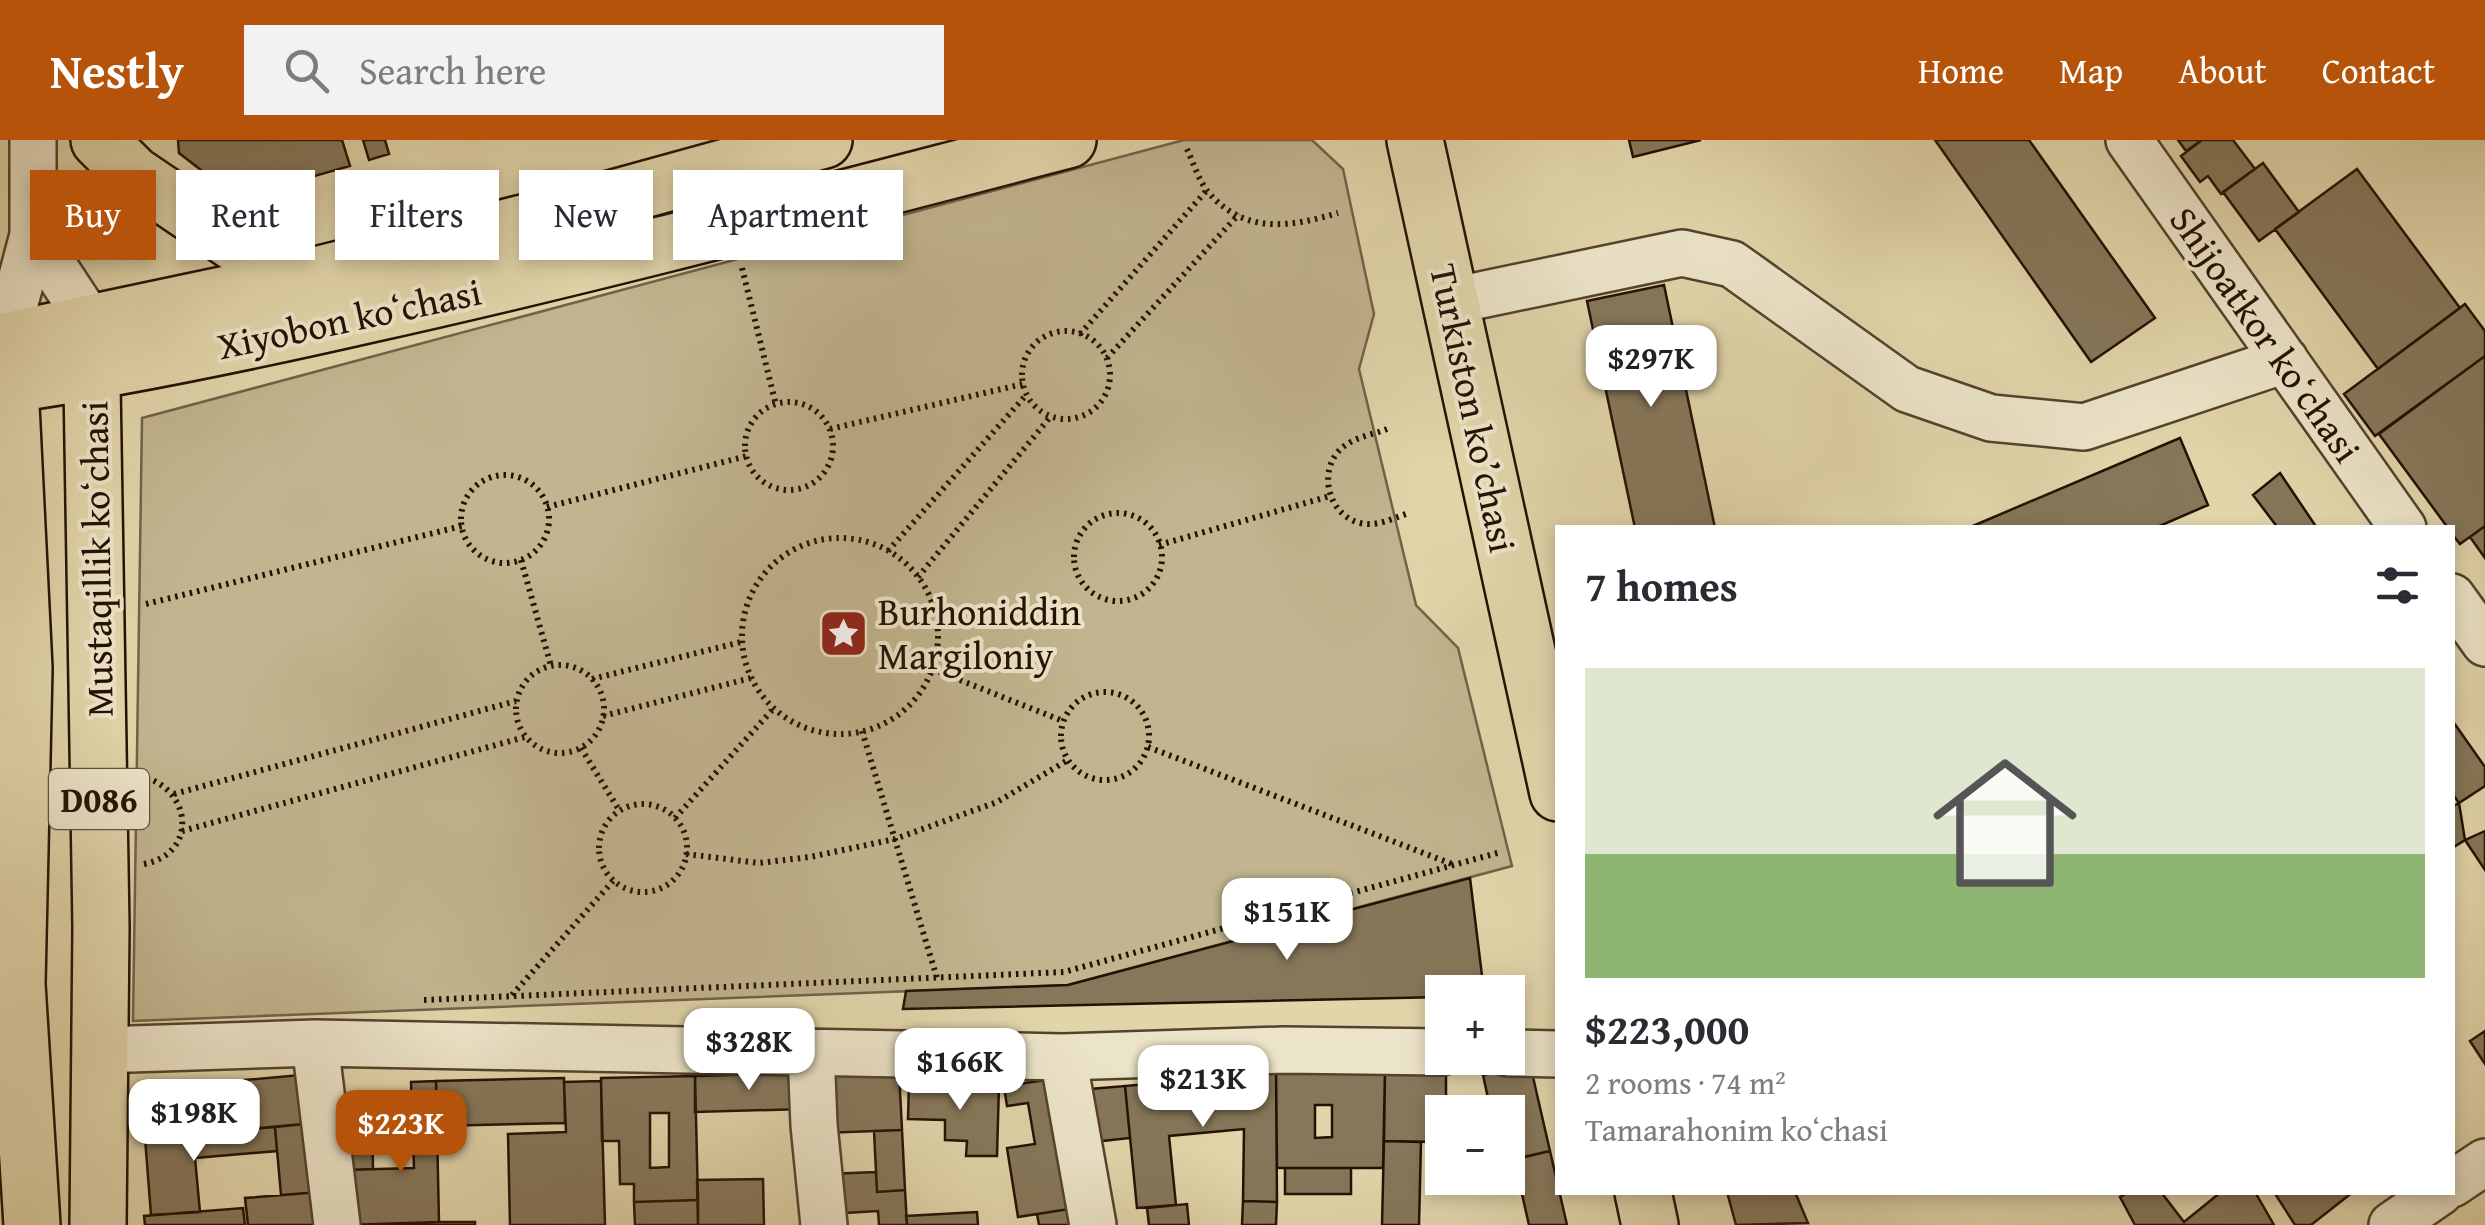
<!DOCTYPE html>
<meta charset="utf-8">
<style>
body{margin:0;font-family:"Gentium Book Plus",serif;background:#f2f2f3;color:#2b2b33;height:100vh;display:flex;flex-direction:column;font-size:38px;white-space:nowrap}
*{box-sizing:border-box;margin:0}
p{font-size:32px;color:#7c7c81}
.icon{flex:none;width:55px;height:55px;fill:none;stroke:currentColor;stroke-width:2;stroke-linecap:round;stroke-linejoin:round}
.map{position:relative;flex:1;overflow:hidden}
.drawer{position:absolute;left:1555px;top:385px;width:900px;height:670px;display:flex;flex-direction:column;background:#fff;border-radius:0px;box-shadow:0 5px 15px #0003}
.drawer>*{flex:none}
.banner{position:absolute;left:30px;top:30px;width:950px;height:90px;display:flex;gap:20px}
.controls{position:absolute;left:1425px;top:835px;display:grid;gap:20px}
.controls a{display:grid;place-items:center;width:100px;height:100px;border-radius:0px;background:#fff;box-shadow:0 5px 15px #0003;font-size:50px}
.price{position:absolute;translate:-50% -85px;padding:0 22px;border-radius:20px;background:#fff;color:#222;font-size:32px;line-height:65px;filter:drop-shadow(0 2px 5px #0008)}
.price::after{content:'';position:absolute;left:50%;top:60px;width:30px;height:22px;margin-left:-15px;background:inherit;clip-path:polygon(0 0,100% 0,50% 100%)}
.price.selected{background:#b45309;color:#fff}
ul{padding:0;list-style:none}
li{display:grid;align-content:center;gap:20px;height:530px;padding:0 30px}
li span{display:grid;place-items:center;height:310px;border-radius:0px;color:#555}
li>.icon{margin-inline-start:auto}
span .icon{width:180px;height:180px;fill:#fffc;stroke-width:1}
li b{font-size:42px}
h2{display:flex;justify-content:space-between;align-items:center;height:120px;padding:0 30px;font-size:42px}
.chip{padding:0 35px;border-radius:0px;background:#fff;box-shadow:0 5px 15px #0003;font-size:35px;line-height:90px}
.chip.selected{background:#b45309;color:#fff}
header{display:flex;align-items:center;gap:60px;box-sizing:border-box;height:140px;padding:0 50px;background:#b45309;color:#fff}
header strong{font-size:48px}
nav{display:flex;gap:55px;margin-inline-start:auto;font-size:35px}
.search{width:700px;height:90px;background:#f2f2f3;display:flex;align-items:center;gap:25px;box-sizing:border-box;padding:0 35px;border-radius:0px;color:#7c7c81;font-size:38px}
.map>svg:first-child{display:block}
.green{fill:#c1b48e;stroke:#726249;stroke-width:2.5}
.building{fill:#86775a;stroke:#241104;stroke-width:2.5;fill-rule:evenodd}
.lines{fill:none;stroke-linecap:round;stroke-linejoin:round}
.minor-casing{stroke:#53422e;stroke-width:50}
.major-casing{stroke:#241104;stroke-width:60}
.path{stroke:#241104;stroke-width:6;stroke-dasharray:2.5 5;stroke-linecap:butt}
.minor{stroke:#ece4c8;stroke-width:45}
.major{stroke:#e1d5aa;stroke-width:55}
.labels{text-anchor:middle;dominant-baseline:central;stroke-width:8;stroke-linejoin:round;paint-order:stroke}
.shield{fill:#ece4c8;stroke:#60503f;stroke-width:2.5}
.shield-label{font-size:35px;font-weight:bold;fill:#241104}
.street-label{font-size:38px;fill:#241104;stroke:#ece4c8}
.poi-label{font-size:38px;fill:#241104;stroke:#ece4c8;text-anchor:start}
</style>
<header>
<strong>Nestly</strong>
<div class="search"><svg class="icon" aria-label="search" viewBox="0 0 24 24"><circle cx="10" cy="10" r="6"/><path d="M15 15l6 6"/></svg>Search here</div>
<nav><a>Home</a><a>Map</a><a>About</a><a>Contact</a></nav>
</header>
<div class="map">
<svg width="2485" height="1085" viewBox="0 0 2485 1085">
<rect width="100%" height="100%" fill="#e1d5aa"/>
<filter id="stains"><feTurbulence type="fractalNoise" baseFrequency=".002" numOctaves="4"/><feColorMatrix values="0 0 0 0 .2 0 0 0 0 .09 0 0 0 0 .02 0 0 0 .5 -.17"/></filter>
<radialGradient id="worn" r=".72"><stop offset=".6" stop-color="#630" stop-opacity="0"/><stop offset="1" stop-color="#630" stop-opacity=".3"/></radialGradient>
<path class="green" d="M1184,0H1312L1343,29L1374,174L1359,229L1416,465L1458,508L1512,726L1068,845L133,881L142,278Z"/>
<path class="building" d="M178,0H342L350,26L237,58L179,13Z
M363,0H385L389,14L369,20Z
M1629,0H1701L1633,17Z
M1935,0H2029L2155,178L2091,222Z
M2178,0H2202L2186,11Z
M2202,0H2233L2255,29L2221,54L2208,36L2200,42L2181,16Z
M2263,23L2299,72L2259,101L2223,52Z
M2357,29L2460,168L2378,229L2275,89Z
M1664,145L1715,388H1635L1587,161Z
M2465,164L2485,191V216L2375,296L2344,254Z
M2485,216V386L2460,404L2452,394V388H2448L2379,294Z
M2180,298L2208,365L2155,388H1968Z
M2280,333L2317,388H2278L2253,355Z
M2485,386V418L2470,397Z
M2452,580L2485,627V646L2459,663L2452,653Z
M2459,663L2465,700L2452,708V667Z
M2485,691V730L2465,700Z
M1470,738L1484,852H1442V857L903,869L906,851L1068,845Z
M2485,891V924L2470,901Z
M1530,924L1550,1011L1508,1021V972H1442V1002L1384,1001L1385,930L1446,931V972H1491L1483,935Z
M1385,930L1383,1028H1277L1276,931ZM1315,965H1332V997L1315,998Z
M899,931L902,990L823,993L820,935Z
M1276,931L1277,1062L1243,1061L1244,989L1169,996L1176,1065L1137,1068L1125,946Z
M803,933L804,969L695,972V936Z
M311,934L315,983L145,998L140,947L208,941L210,966L247,963L245,940Z
M695,936L698,1060L634,1062V1044H620L619,1001H602L601,938ZM650,973H669V1027L650,1028Z
M564,938L565,983L437,986L436,941Z
M1061,938L1082,1067L1018,1077L1007,1008L1035,1004L1028,963L1007,966L1004,946Z
M436,941L439,1082L346,1085L345,1030L414,1028L411,942Z
M601,941L605,1085H510L508,994L566,992L564,942Z
M909,943L999,945L997,1016H966L967,1001L945,1000V980L908,979Z
M1125,946L1130,998L1084,1003L1078,950Z
M342,970H372L373,1029L345,1030Z
M315,983L321,1052L281,1055L275,987Z
M275,987L277,1011L195,1018L200,1072L151,1075L145,998Z
M902,990L905,1050L877,1052L874,991Z
M1384,1001L1421,1002L1419,1085H1382Z
M1550,1011L1567,1085H1529L1514,1019Z
M1285,1028H1351V1054H1285Z
M876,1032L877,1052L905,1050L907,1085H879L878,1071L829,1074L827,1034Z
M763,1039L764,1085H698L697,1040Z
M321,1052L326,1085H248L245,1058Z
M1727,1052H1795L1808,1083L1736,1085Z
M2129,1052H2161L2184,1082L2221,1052H2255L2274,1085H2135L2120,1057Z
M2274,1052H2353L2311,1085H2295Z
M698,1060V1085H635L634,1062Z
M1243,1061L1277,1062L1276,1085H1242Z
M1187,1064L1189,1085H1149L1147,1068Z
M1082,1067L1085,1085H1039L1037,1074Z
M243,1068L245,1085H145L144,1076Z
M977,1072L978,1085H907L906,1076Z
M439,1082H475V1085H346Z"/>
<g class="lines">
<defs>
<path id="minor" d="M2129,0L2403,388
M33,95L91,183
M1452,161L1682,113L1732,124L1907,249L1991,278L2084,287L2285,220
M5,201L33,95V0
M2452,457L2485,503
M315,903L337,1085
M99,910L315,903L1063,917L1284,910L1442,912
M811,912L814,985L824,1085
M1508,913L1558,914
M1063,917L1093,1085
M2452,1044L2485,1022
M2392,1085L2440,1052"/>
<path id="major" d="M99,0L133,34L235,103L312,136
M1415,0L1558,653
M91,183L101,787L98,1085
M5,201L10,245L24,528L17,844L32,1085
M0,202L312,136L527,82L824,0
M0,246C125,228 248,202 371,174C605,122 836,60 1068,0
M1643,1052L1650,1085"/>
</defs>
<use href="#minor" class="minor-casing"/>
<use href="#major" class="major-casing"/>
<path class="path" d="M1187,9C1193,22 1199,41 1208,52C1245,95 1290,87 1338,73
M742,128L776,265
M1022 235a44 44 0 1 1 88 0a44 44 0 1 1-88 0Z
M1080,194L1207,50
M1107,218L1239,74
M745 306a44 44 0 1 1 88 0a44 44 0 1 1-88 0Z
M830,289L1023,244
M1387,289C1375,294 1360,296 1349,303C1316,321 1324,374 1360,383C1376,387 1391,379 1406,374
M461 379a44 44 0 1 1 88 0a44 44 0 1 1-88 0Z
M547,367L747,316
M1074 417a44 44 0 1 1 88 0a44 44 0 1 1-88 0Z
M742 496a98 98 0 1 1 196 0a98 98 0 1 1-196 0Z
M1159,405L1330,356
M888,411L1027,254
M521,420L551,526
M918,437L1051,276
M146,464L462,386
M516 569a44 44 0 1 1 88 0a44 44 0 1 1-88 0Z
M932,529L1063,581
M592,539L741,502
M1061 596a44 44 0 1 1 88 0a44 44 0 1 1-88 0Z
M603,576L751,538
M862,591L937,838
M1148,607L1452,724
M581,608L619,670
M174,654L516,561
M599 708a44 44 0 1 1 88 0a44 44 0 1 1-88 0Z
M675,678L774,568
M182,691L525,597
M686,714L759,723L810,717L895,699L997,662L1068,620
M144,724C197,714 193,651 144,637
M512,855L613,741
M424,860L1064,832L1501,712"/>
<use href="#minor" class="minor"/>
<use href="#major" class="major"/>
</g>
<defs>
<symbol id="sight-square" viewBox="-11 -11 22 22"><rect x="-9" y="-9" width="18" height="18" rx="4" fill="#8f2418" stroke="#ece4c8"/><path d="M0-6L1.8-2.2L6-1.7L2.9 1.2L3.7 5.4L0 3.3L-3.7 5.4L-2.9 1.2L-6-1.7L-1.8-2.2Z" fill="#fff"/></symbol>
</defs>
<g fill-rule="evenodd">
<use href="#sight-square" x="816" y="466" width="55" height="55"/>
</g>
<g class="labels">
<rect class="shield" x="49" y="629" width="100" height="60" rx="8"/>
<g class="shield-label">
<text x="99" y="659">D086</text>
</g>
<g class="street-label">
<text transform="translate(349 178) rotate(-12)">Xiyobon koʻchasi</text>
<text transform="translate(2266 194) rotate(55)">Shijoatkor koʻchasi</text>
<text transform="translate(1474 268) rotate(78)">Turkiston ko’chasi</text>
<text transform="translate(96 419) rotate(-91)">Mustaqillik koʻchasi</text>
</g>
<g class="poi-label">
<text x="878" y="471">Burhoniddin<tspan x="878" dy="44">Margiloniy</tspan></text>
</g>
</g>
<rect width="100%" height="100%" filter="url(#stains)"/>
<rect width="100%" height="100%" fill="url(#worn)"/>
</svg>
<div class="controls">
<a>+</a>
<a>−</a>
</div>
<b class="price" style="left:1651px;top:270px">$297K</b>
<b class="price" style="left:1287px;top:823px">$151K</b>
<b class="price" style="left:749px;top:953px">$328K</b>
<b class="price" style="left:960px;top:973px">$166K</b>
<b class="price" style="left:1203px;top:990px">$213K</b>
<b class="price" style="left:194px;top:1024px">$198K</b>
<b class="price selected" style="left:401px;top:1035px">$223K</b>
<div class="banner">
<a class="chip selected">Buy</a>
<a class="chip">Rent</a>
<a class="chip">Filters</a>
<a class="chip">New</a>
<a class="chip">Apartment</a>
</div>
<section class="drawer">
<h2>7 homes<svg class="icon" aria-label="filters" viewBox="0 0 24 24"><path d="M4 7h16M4 17h16"/><circle cx="9" cy="7" r="2"/><circle cx="15" cy="17" r="2"/></svg></h2>
<ul>
<li><span style="background:linear-gradient(#dfe7d0 60%,#8fb573 0)"><svg class="icon" aria-label="home" viewBox="0 0 24 24"><path d="M3 11l9-7 9 7M6 9v11h12V9"/></svg></span><div><b>$223,000</b><p>2 rooms · 74 m²</p><p>Tamarahonim koʻchasi</p></div></li>
</ul>
</section>
</div>
